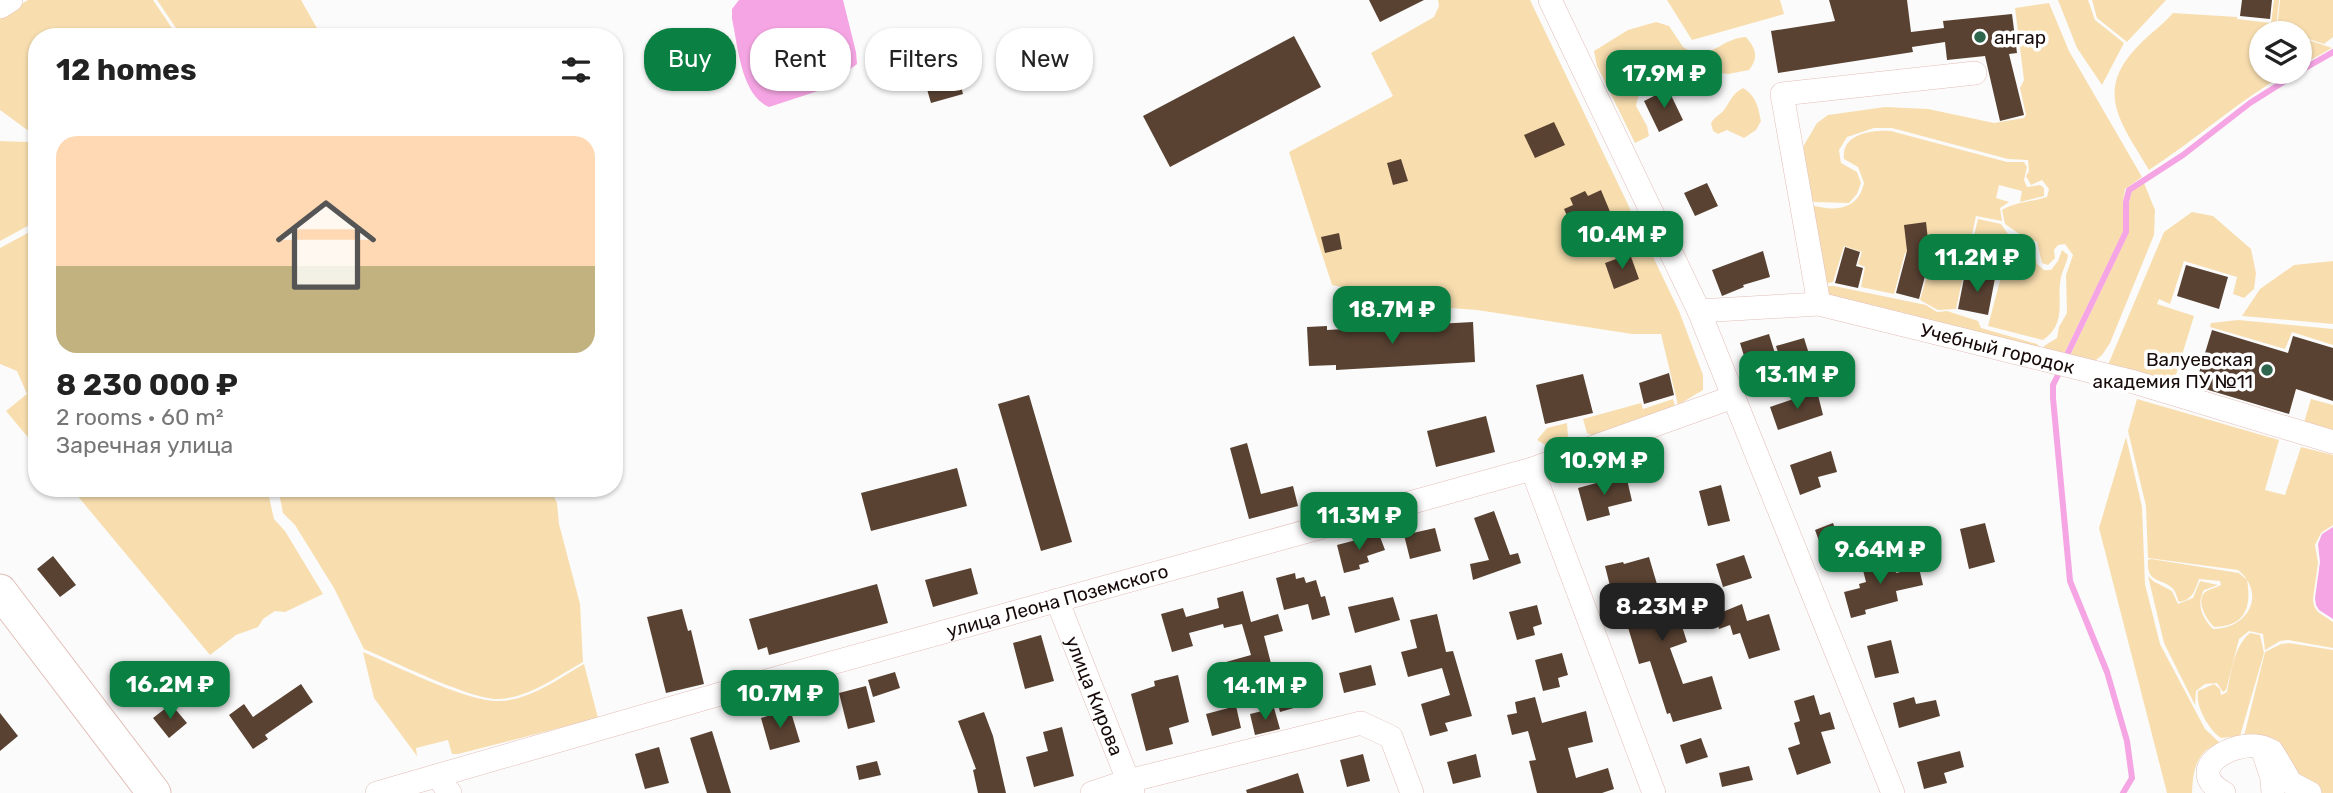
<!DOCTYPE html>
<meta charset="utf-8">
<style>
body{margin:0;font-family:Rubik,sans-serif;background:#f6f6f6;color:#222;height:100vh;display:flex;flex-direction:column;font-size:26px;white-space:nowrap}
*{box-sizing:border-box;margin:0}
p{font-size:23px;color:#767676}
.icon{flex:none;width:38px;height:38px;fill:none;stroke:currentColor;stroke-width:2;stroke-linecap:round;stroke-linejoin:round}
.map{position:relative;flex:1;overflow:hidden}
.drawer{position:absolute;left:28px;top:28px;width:595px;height:469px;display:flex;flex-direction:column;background:#fff;border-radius:28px;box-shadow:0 2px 5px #0004}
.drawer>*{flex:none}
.hud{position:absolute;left:644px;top:28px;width:665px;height:63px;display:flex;gap:14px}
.controls{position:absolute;left:2249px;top:21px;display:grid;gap:14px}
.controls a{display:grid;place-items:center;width:63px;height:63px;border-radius:50%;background:#fff;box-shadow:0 2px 5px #0004;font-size:35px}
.price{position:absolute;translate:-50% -60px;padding:0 16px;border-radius:14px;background:#0b8043;color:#fff;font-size:23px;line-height:46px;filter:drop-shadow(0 2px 4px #0008)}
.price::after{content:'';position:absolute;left:50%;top:42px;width:21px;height:16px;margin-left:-10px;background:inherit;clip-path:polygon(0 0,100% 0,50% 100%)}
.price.selected{background:#222;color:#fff}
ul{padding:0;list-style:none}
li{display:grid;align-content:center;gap:14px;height:371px;padding:0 28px}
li+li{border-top:2px solid #e0e0e0}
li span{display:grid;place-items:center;height:217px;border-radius:21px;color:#555}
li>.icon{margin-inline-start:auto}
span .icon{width:126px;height:126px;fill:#fffc;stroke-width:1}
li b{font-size:30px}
h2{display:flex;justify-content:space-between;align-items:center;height:84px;padding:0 28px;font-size:30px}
.pill{padding:0 24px;border-radius:28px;background:#fff;box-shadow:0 2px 5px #0004;font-size:24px;line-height:63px}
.pill.selected{background:#0b8043;color:#fff}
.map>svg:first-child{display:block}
.green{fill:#f8deaf}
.water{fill:#f5a5e3}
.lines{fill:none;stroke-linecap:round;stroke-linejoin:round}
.stream{stroke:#f5a5e3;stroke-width:6}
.building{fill:#594232}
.minor-casing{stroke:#e2beb8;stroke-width:24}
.highway-casing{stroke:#e2beb8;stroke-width:35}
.minor{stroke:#fff;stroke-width:23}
.highway{stroke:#fff;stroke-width:33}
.poi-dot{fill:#2e654d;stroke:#fff;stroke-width:2.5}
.labels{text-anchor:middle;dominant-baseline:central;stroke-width:7;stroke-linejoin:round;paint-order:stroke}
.poi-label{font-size:19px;fill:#180c0a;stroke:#fff;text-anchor:start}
.street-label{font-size:19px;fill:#180c0a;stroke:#fff}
</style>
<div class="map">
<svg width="2333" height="793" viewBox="0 0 2333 793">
<rect width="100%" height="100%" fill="#fbfbfb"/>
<path class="green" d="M28,0H153L178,37H37V137L0,110V17Z
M157,0H301L322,37H182Z
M1438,0H1530L1679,311L1703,375V390L1678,405L1661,334H1632L1477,310L1344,300L1346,288L1332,285L1289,152L1393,96L1371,53L1434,17L1439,6Z
M1667,0H1780L1784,14L1692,40Z
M2058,0H2088L2095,20L2124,43L2102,85L2077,48Z
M2092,0H2166L2127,42L2097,18Z
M2274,0H2279L2276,29L2288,33H2261V72H2289C2239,100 2197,139 2149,170C2122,124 2093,92 2138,46C2149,34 2163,25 2173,13L2237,17V19L2271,23Z
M2280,0H2333V37L2324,44L2300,36V33L2277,28Z
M2049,3L2069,51L2142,177L2125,189L2123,202V232L2061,360L2044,355V346L2057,338L2059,327L2067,313L2066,275L2073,255L2065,244L2058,245L2054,250L2055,258L2048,265L2042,263L2037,242L2021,235L2005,224L2002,210C2015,202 2032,202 2047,197L2049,189L2042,180L2031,185L2026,176L2029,171L2028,160L2008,159L1892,128H1874L1847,137L1839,150L1841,163L1857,172L1861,183L1857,194L1849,203L1814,202L1806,194L1801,160L1804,145L1817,123L1828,115L1885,107L1928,109L1994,123L2024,118L2026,115L2020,88L2024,80L2015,8Z
M1656,22L1669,26L1683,47L1696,55C1715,53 1726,38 1746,37C1756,49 1759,57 1749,70L1728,74L1713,72L1705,73L1695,87L1688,89L1660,75L1656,76L1651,85L1638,97L1636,106L1647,126L1649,136L1635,143L1597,66L1594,51L1628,30Z
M2300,37L2332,48L2300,66Z
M1743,88C1756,96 1758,106 1761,121L1756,130L1744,138L1727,130L1718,134L1713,131L1711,123C1715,116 1720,115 1724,110C1731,100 1732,94 1743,88Z
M1891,131L2007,162H2024L2027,167L2024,180L2027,187L2040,185L2044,188V196L2020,202L2022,191L1999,185L1996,198L2009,202L2000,208L2002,221L1976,216L1956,309L1938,310L1920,300L1931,261L1905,253L1894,294L1861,287L1865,267L1858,264L1862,252L1844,246L1833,282L1818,285L1812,205C1835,212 1858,210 1864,183L1858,167L1844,159C1841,134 1871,130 1891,131Z
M0,141L28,142L37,148V221L0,241Z
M2144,183L2155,210L2154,235L2110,343L2102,355L2089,366L2067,362L2129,232V202L2132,190Z
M2192,212L2213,216L2251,249L2256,273L2254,289L2244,298L2233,294L2237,277L2184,261L2170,304L2159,299L2157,304L2194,316L2171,391L2105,372L2164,232Z
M1978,219L2001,224L2008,234L2032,244L2037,264L2044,270H2051L2058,261L2062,250L2068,255C2067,263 2063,269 2061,277C2056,299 2068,323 2043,340L1988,326L2001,277L1966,268Z
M37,228V448L6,411L27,394L17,371L0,364V248Z
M2333,261V324L2242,316L2260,289L2294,265Z
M1824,286H1834L1926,305L1937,312L1947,311L1978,321L1981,328L2037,344L2042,349L1825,298Z
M2238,320L2333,329V345L2292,332L2285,349L2210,327L2211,323Z
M1673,399L1675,406L1596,437L1587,433L1583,419L1641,403L1643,409Z
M2137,399L2279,440L2265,490L2285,495L2301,447L2333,455V525L2321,533L2315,545L2318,563L2313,599L2314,606L2318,612L2333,622V648L2288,640L2280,641L2265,650L2263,634L2249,631L2239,639L2226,690L2223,692L2217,683L2205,684L2196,691L2195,705L2164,643L2148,576L2153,581L2172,591L2178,604L2193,598L2200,581L2218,585L2204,590C2196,604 2202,618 2213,629C2248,629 2267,594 2238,570L2148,558L2146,506L2128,431Z
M2311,399L2333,405V434L2303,426Z
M1567,423L1568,437L1561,443L1549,447L1537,440L1547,428Z
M2126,437L2142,507L2145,584L2160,644L2205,729L2220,743C2196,751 2193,770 2192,793H2167L2099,528Z
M71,488H267L274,519L285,531L323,594L285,612L275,611L263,619L258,627L236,635L210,655Z
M278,488H550L557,503L559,524L580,604L583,662C558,676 530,697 500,699C473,701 393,661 364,649L334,588L295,525L283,513Z
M2151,559L2239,573L2247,580C2252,607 2245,627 2214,627C2207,620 2196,603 2204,593C2208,589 2216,588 2221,585L2220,581L2199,579C2195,591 2192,600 2179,602C2177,598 2176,593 2174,590C2163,577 2146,585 2148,560Z
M2250,633L2260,635L2264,653L2240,736L2221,738C2209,730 2195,706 2198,691L2214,684L2220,689L2221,695L2227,692C2231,673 2234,646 2250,633Z
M2289,643L2333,650V793H2314L2244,736L2265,652L2281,644Z
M363,652C394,665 469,703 500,701C530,700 558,679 584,664L598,718L458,754H452L448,740L416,748L417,756L374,698Z"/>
<path class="water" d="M739,0H843L856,52L857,64L824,89L769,107C741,95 738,46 732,19V9Z
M2333,527V619L2319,610L2316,605L2315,598L2320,562L2318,544L2322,534Z"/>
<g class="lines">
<path class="stream" d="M2300,71L2333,52
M2065,359L2126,232V202L2129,190L2183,155L2250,103L2299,72
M2061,369L2053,385V398L2070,581L2107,672L2127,741L2132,778L2123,793"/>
</g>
<path class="building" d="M1369,0H1424L1380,22Z
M1829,0H1907L1911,32L1944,28L1943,21L2012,14L2017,53L2009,54L2024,115L2000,121L1985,56L1947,60L1945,42L1912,47L1913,52L1778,73L1771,31L1835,21Z
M2242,0H2272L2270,19L2240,16Z
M1294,36L1321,87L1170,167L1143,116Z
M957,70L963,94L931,103L924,79Z
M1668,89L1683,120L1659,132L1644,101Z
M1554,122L1565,145L1535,158L1524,135Z
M1401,159L1408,181L1393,185L1387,163Z
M1707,183L1718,206L1695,216L1684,193Z
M1601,190L1611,214L1574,231L1564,209L1573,205L1570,198L1585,191L1588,196Z
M1926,222L1930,257L1919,299L1896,293L1907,251L1904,225Z
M1339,233L1342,249L1325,253L1321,237Z
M1845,247L1860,252L1856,266L1863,268L1858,288L1835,283Z
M1763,251L1770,277L1743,285L1744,287L1722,296L1712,270Z
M1630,254L1639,279L1614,289L1605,263Z
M2186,265L2228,277L2219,309L2177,296Z
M1965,273L1995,278L1988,315L1958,309Z
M1473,322L1475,362L1336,370V365L1309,366L1307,327L1327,326V330Z
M2212,330L2288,353L2293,336L2333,348V401L2296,389L2289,414L2195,386Z
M1769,334L1777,360L1748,369L1740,343Z
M1804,338L1809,354L1781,362L1776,346Z
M1669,373L1674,395L1644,404L1639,383Z
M1583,374L1593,413L1545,424L1536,385Z
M1817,391L1823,415L1778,430L1770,407Z
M1029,395L1072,542L1041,551L998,404Z
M1486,416L1495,452L1436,467L1427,431Z
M1247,443L1261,494L1293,486L1298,506L1249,519L1230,448Z
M1831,451L1837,472L1818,477L1821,487L1800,495L1790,465Z
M957,468L967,506L871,531L861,493Z
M1626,475L1632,501L1608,507L1610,515L1587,521L1578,488Z
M1721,485L1730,521L1708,526L1699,491Z
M1494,511L1510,555L1518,553L1521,563L1473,580L1470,564L1489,560L1474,518Z
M1833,523L1843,550L1825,557L1815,530Z
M1985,523L1995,562L1969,569L1960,529Z
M1435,528L1441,551L1410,559L1404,535Z
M1379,534L1385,550L1367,556L1369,562L1359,565L1360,569L1344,573L1337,545Z
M1744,555L1752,578L1723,587L1716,564Z
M1892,555L1896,573L1919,568L1923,585L1896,591L1898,601L1865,610L1866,614L1851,618L1844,592L1860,588L1859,584L1866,582L1861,562Z
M53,556L76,585L60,597L37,569Z
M1649,557L1664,608L1675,604L1687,642L1670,648L1683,684L1712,676L1722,709L1673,722L1670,713L1667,714L1650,661L1639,664L1627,624L1650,617L1640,587L1612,594L1605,566L1623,562L1624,564Z
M971,568L978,594L933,607L925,580Z
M1295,573L1296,579L1304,577L1306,583L1316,580L1321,597L1325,596L1330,615L1312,620L1308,604L1284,610L1276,578Z
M877,584L888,623L769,655L767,647L758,650L749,619Z
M1243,591L1251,622L1278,614L1283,631L1264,636L1274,675L1234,687L1226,662L1251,655L1242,624L1224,628L1223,624L1189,633L1193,646L1172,652L1161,614L1183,608L1186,617L1219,608L1217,598Z
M1393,597L1400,620L1355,633L1348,607Z
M1742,604L1747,621L1769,614L1780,650L1749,659L1740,633L1733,635L1730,625L1719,629L1715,615Z
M1537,605L1542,624L1533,627L1535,635L1517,640L1509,612Z
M682,609L688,631L691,630L704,684L666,693L647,617Z
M1437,614L1446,652L1453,651L1472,716L1445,723L1448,731L1430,736L1421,704L1450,695L1442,668L1408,677L1401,652L1417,648L1410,620Z
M1041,635L1054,681L1025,689L1013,643Z
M1891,640L1899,673L1875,678L1867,646Z
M1562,653L1568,675L1558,678L1560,687L1543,691L1535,660Z
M1371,665L1376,685L1344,693L1339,673Z
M895,672L900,688L873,697L868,680Z
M1178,675L1189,722L1169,728L1173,744L1146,751L1131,694L1155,686L1154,681Z
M1308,680L1314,702L1280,712L1274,690Z
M301,684L313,702L265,735L268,739L253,749L229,715L244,704L253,717Z
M866,686L875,722L848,729L839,693Z
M1814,695L1820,715L1830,712L1835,729L1821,732L1831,763L1797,775L1788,748L1800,744L1794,723L1800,721L1794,701Z
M1535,697L1542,723L1586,711L1593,742L1568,748L1576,778L1608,768L1614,789L1602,793H1537L1529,761L1536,760L1528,731L1512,735L1507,715L1517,713L1515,702Z
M1914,697L1916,704L1936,700L1940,716L1899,728L1893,703Z
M171,704L187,723L169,738L153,718Z
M1236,706L1241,728L1212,736L1206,714Z
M1274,708L1280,729L1255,735L1250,714Z
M790,709L800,742L770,750L761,718Z
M984,712L993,736L1006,793H978L973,770L976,769L958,721Z
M0,713L18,736L0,751Z
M1062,727L1074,776L1034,787L1026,757L1048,751L1043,732Z
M712,731L731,793H707L690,738Z
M1701,738L1708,757L1686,764L1680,745Z
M659,747L669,783L645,789L635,754Z
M1960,751L1964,767L1944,773L1947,783L1924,789L1917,762Z
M1363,754L1370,781L1347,787L1340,760Z
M1476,754L1481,777L1453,784L1447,762Z
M877,761L881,775L859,780L856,766Z
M1749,766L1753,780L1722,787L1719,773Z
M1298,773L1304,793H1247L1246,790Z"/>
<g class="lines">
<defs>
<g id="minor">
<path d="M1550,0L1699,311L1893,793"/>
<path d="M0,7L11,0"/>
<path d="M1819,304L1782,94L1975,73"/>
<path id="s1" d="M1699,311L1819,304L2134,382L2333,442"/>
<path d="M1532,469L1654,793"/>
<path id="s2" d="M1057,600L1133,793"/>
<path d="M2264,754L2272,778L2273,793"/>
<path d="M437,776L450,793"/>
<path id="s3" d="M377,793L734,690L1532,469L1733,397"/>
<path d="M1092,793L1128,781L1361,723L1391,737L1412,793"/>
<path d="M2224,793C2184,770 2228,743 2256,746C2261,746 2268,749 2272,751L2291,783L2310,793"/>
</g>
<path id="highway" d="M0,591L154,793"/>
</defs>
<use href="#minor" class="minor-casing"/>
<use href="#highway" class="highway-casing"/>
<use href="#minor" class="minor"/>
<use href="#highway" class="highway"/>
</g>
<g class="poi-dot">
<circle cx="1980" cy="37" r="7"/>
<circle cx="2267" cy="370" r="7"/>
</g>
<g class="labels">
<g class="poi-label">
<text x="1994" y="37">ангар</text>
<text x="2253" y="359" text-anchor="end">Валуевская<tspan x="2253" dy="22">академия ПУ №11</tspan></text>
</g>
<g class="street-label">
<text stroke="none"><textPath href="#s1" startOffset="304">Учебный городок</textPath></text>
<text stroke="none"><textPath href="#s3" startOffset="707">улица Леона Поземского</textPath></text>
<text stroke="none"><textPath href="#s2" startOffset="103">улица Кирова</textPath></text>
</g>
</g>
</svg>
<div class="controls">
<a><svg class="icon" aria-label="layers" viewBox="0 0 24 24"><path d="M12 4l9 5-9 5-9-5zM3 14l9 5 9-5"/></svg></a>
</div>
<b class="price" style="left:1664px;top:110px">17.9M ₽</b>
<b class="price" style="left:1622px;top:271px">10.4M ₽</b>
<b class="price" style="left:1977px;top:294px">11.2M ₽</b>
<b class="price" style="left:1392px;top:346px">18.7M ₽</b>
<b class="price" style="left:1797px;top:411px">13.1M ₽</b>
<b class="price" style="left:1604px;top:497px">10.9M ₽</b>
<b class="price" style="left:1359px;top:552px">11.3M ₽</b>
<b class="price" style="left:1880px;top:586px">9.64M ₽</b>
<b class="price selected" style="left:1662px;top:643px">8.23M ₽</b>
<b class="price" style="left:170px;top:721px">16.2M ₽</b>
<b class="price" style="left:1265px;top:722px">14.1M ₽</b>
<b class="price" style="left:780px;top:730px">10.7M ₽</b>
<div class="hud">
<a class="pill selected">Buy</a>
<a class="pill">Rent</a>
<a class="pill">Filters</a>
<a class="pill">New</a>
</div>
<section class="drawer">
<h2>12 homes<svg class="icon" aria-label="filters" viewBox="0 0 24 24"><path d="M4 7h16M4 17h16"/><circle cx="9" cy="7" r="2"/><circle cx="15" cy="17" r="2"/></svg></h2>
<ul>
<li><span style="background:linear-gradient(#ffd9b3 60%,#c2b280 0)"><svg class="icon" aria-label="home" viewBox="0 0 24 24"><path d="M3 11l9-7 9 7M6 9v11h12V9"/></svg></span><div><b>8 230 000 ₽</b><p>2 rooms · 60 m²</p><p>Заречная улица</p></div></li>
</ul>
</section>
</div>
